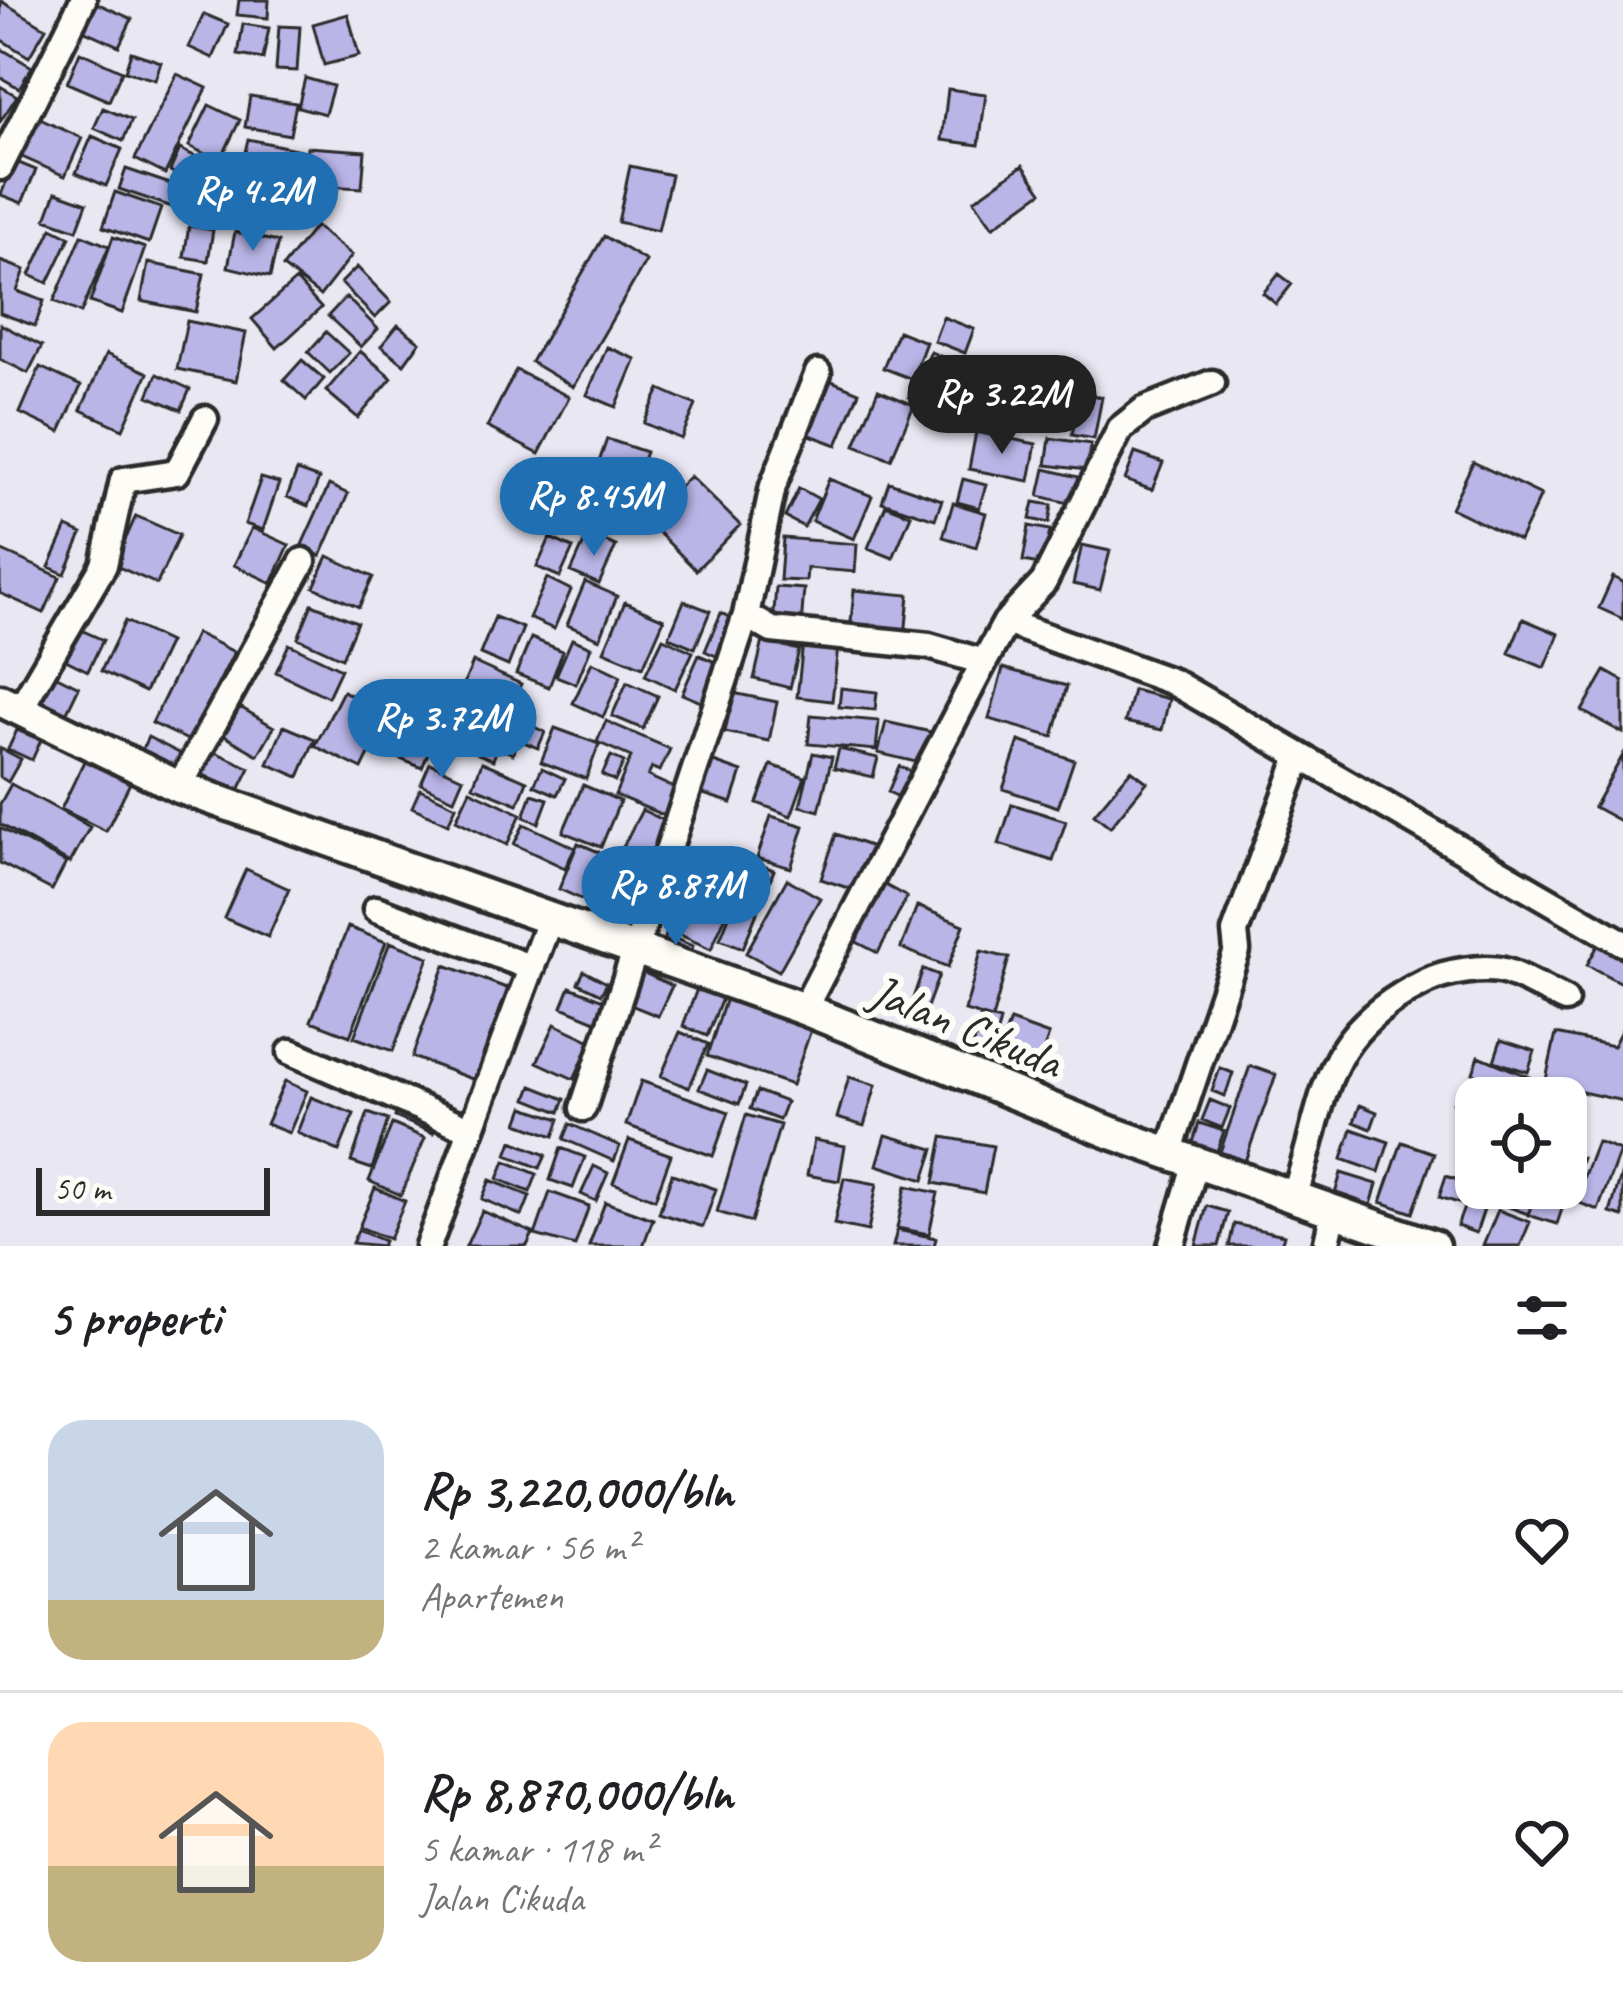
<!DOCTYPE html>
<html lang="id">
<meta charset="utf-8">
<style>
body{margin:0;font-family:Caveat,sans-serif;background:#f6f6f6;color:#202124;height:100vh;display:flex;flex-direction:column;font-size:45px;white-space:nowrap}
*{box-sizing:border-box;margin:0}
p{font-size:39px;color:#757577}
.icon{flex:none;width:66px;height:66px;fill:none;stroke:currentColor;stroke-width:2;stroke-linecap:round;stroke-linejoin:round}
.map{position:relative;height:1246px;overflow:hidden}
.side{display:flex;flex-direction:column;background:#fff;flex:1}
.side>*{flex:none}
.fabs{position:absolute;left:1455px;top:1077px;display:grid;gap:24px}
.fabs a{display:grid;place-items:center;width:132px;height:132px;border-radius:24px;background:#fff;box-shadow:0 3px 9px #0004;font-size:60px}
.scale{position:absolute;left:36px;bottom:30px;width:234px;box-sizing:border-box;padding-left:12px;border:6px solid #2b2b2b;border-top:0;font-size:33px;line-height:42px;white-space:nowrap;color:#2b2b2b;-webkit-text-stroke:9px #fdfcf7;paint-order:stroke}
.price{position:absolute;translate:-50% -102px;padding:0 27px;border-radius:42px;background:#1f6fb2;color:#fff;font-size:39px;line-height:78px;filter:drop-shadow(0 3px 6px #0008)}
.price::after{content:'';position:absolute;left:50%;top:72px;width:36px;height:27px;margin-left:-18px;background:inherit;clip-path:polygon(0 0,100% 0,50% 100%)}
.price.on{background:#222;color:#fff}
ul{padding:0;list-style:none}
li{display:flex;align-items:center;gap:36px;height:300px;padding:0 48px}
li+li{border-top:3px solid #e0e0e0}
li span{display:grid;place-items:center;flex:none;width:336px;height:240px;border-radius:36px;color:#555}
li>.icon{margin-inline-start:auto}
span .icon{width:144px;height:144px;fill:#fffc;stroke-width:1}
li b{font-size:51px}
h2{display:flex;justify-content:space-between;align-items:center;height:144px;padding:0 48px;font-size:51px}
.map>svg:first-child{display:block}
.building{fill:#b9b5e7;stroke:#2b2b2b;stroke-width:3}
.lines{fill:none;stroke-linecap:round;stroke-linejoin:round}
.minor-casing{stroke:#2b2b2b;stroke-width:33}
.tertiary-casing{stroke:#2b2b2b;stroke-width:39}
.minor{stroke:#fdfcf7;stroke-width:24}
.tertiary{stroke:#fdfcf7;stroke-width:30}
.labels{text-anchor:middle;dominant-baseline:central;stroke-width:12;stroke-linejoin:round;paint-order:stroke}
.street-label{font-size:48px;fill:#2b2b2b;stroke:#fdfcf7}
</style>
<div class="map">
<svg width="1623" height="1246" viewBox="0 0 1623 1246">
<rect width="100%" height="100%" fill="#e9e7f2"/>
<filter id="ink" filterUnits="userSpaceOnUse"><feTurbulence type="fractalNoise" baseFrequency=".00833" numOctaves="2"/><feDisplacementMap in="SourceGraphic" scale="24" xChannelSelector="R" yChannelSelector="G"/><feConvolveMatrix kernelMatrix="1 2 1 2 8 2 1 2 1" color-interpolation-filters="sRGB"/></filter>
<g filter="url(#ink)">
<path class="building" d="M90,0L132,19L119,46L74,26Z
M239,0H269L268,18L237,15Z
M1,1L46,28L29,57L0,39Z
M204,14L228,24L213,58L189,47Z
M348,14L359,56L324,65L313,24Z
M243,24L269,28L263,59L238,55Z
M279,26L300,27L297,71L276,70Z
M0,48L32,67L19,88L0,77Z
M80,52L122,71L109,101L67,83Z
M131,52L161,62L155,80L125,71Z
M177,74L207,88L165,174L135,159Z
M305,78L333,86L325,114L298,107Z
M0,86L17,96L0,122Z
M948,89L986,94L979,145L942,140Z
M250,96L296,103L290,135L245,127Z
M209,105L240,120L220,161L189,146Z
M103,108L132,120L123,141L94,128Z
M31,115L82,138L65,176L13,153Z
M92,136L122,149L106,186L76,173Z
M248,139L300,150L290,197L237,187Z
M307,147L365,151L362,188L305,185Z
M180,149L211,164L200,186L170,171Z
M14,161L36,170L22,203L1,195Z
M218,164L237,173L222,203L203,195Z
M1023,165L1042,192L993,227L974,200Z
M630,166L671,175L658,231L618,222Z
M126,169L188,190L181,210L119,189Z
M56,192L87,203L77,230L46,219Z
M115,192L161,208L149,243L103,227Z
M189,226L213,230L208,261L184,257Z
M315,226L352,255L320,296L283,267Z
M52,228L70,237L48,283L30,275Z
M235,232L278,242L270,277L228,267Z
M82,235L109,246L81,313L54,301Z
M604,236L646,261L573,387L531,362Z
M113,237L145,248L122,313L90,302Z
M0,261L25,270L17,291L44,301L35,326L0,313Z
M148,263L204,274L196,312L141,301Z
M357,267L391,302L375,318L341,283Z
M1279,274L1292,284L1276,304L1263,293Z
M296,280L321,308L277,348L252,319Z
M346,297L378,329L361,347L328,316Z
M943,317L974,329L965,353L934,341Z
M187,321L246,333L236,381L177,369Z
M0,324L42,346L28,373L0,359Z
M398,325L420,342L404,364L381,346Z
M898,331L926,342L912,379L883,368Z
M326,332L349,353L330,373L308,352Z
M607,347L636,359L616,407L587,395Z
M360,351L392,378L358,418L326,391Z
M931,352L958,364L936,410L909,397Z
M106,354L148,373L123,429L81,410Z
M302,360L324,379L306,400L284,380Z
M40,367L81,386L60,432L20,413Z
M516,370L569,397L539,454L487,427Z
M1000,373L1055,381L1050,410L996,402Z
M157,374L190,389L181,410L148,396Z
M822,377L859,392L837,445L802,432Z
M955,385L982,394L972,426L944,417Z
M660,389L696,405L681,439L644,423Z
M878,390L914,405L891,459L855,445Z
M1080,393L1102,397L1094,439L1072,435Z
M976,432L1036,444L1029,481L969,469Z
M1050,438L1091,444L1087,470L1046,465Z
M607,439L646,452L627,504L589,491Z
M1135,453L1163,463L1152,490L1125,480Z
M1473,462L1541,495L1519,541L1451,508Z
M1045,469L1083,478L1077,505L1039,496Z
M297,471L319,479L308,506L287,497Z
M690,476L740,525L696,570L646,520Z
M261,478L279,483L263,530L245,524Z
M829,479L872,496L854,539L812,521Z
M963,479L986,485L979,508L957,502Z
M889,482L942,500L935,519L882,502Z
M329,485L348,494L321,556L301,547Z
M799,488L819,499L804,527L785,517Z
M1034,502L1052,505L1049,523L1030,519Z
M953,503L986,513L976,547L943,537Z
M886,505L911,515L893,558L868,548Z
M136,516L179,535L157,584L114,565Z
M1029,526L1050,530L1044,565L1023,561Z
M67,527L82,534L65,574L49,567Z
M252,528L289,545L272,583L234,565Z
M588,534L616,546L599,584L571,572Z
M550,538L573,548L560,577L537,567Z
M783,538L857,544L855,572L807,568L806,581L780,580Z
M1082,545L1110,551L1100,590L1073,584Z
M0,550L60,577L44,613L0,593Z
M328,556L373,577L359,607L314,587Z
M1613,577L1623,582V619L1599,608Z
M547,578L571,590L554,629L529,618Z
M585,582L617,596L600,639L567,625Z
M776,587L804,589L801,626L773,624Z
M854,590L909,595L905,637L850,632Z
M684,601L710,611L695,648L669,637Z
M625,602L664,619L643,667L604,651Z
M312,604L357,622L342,658L298,638Z
M721,613L737,620L721,658L705,651Z
M495,617L523,628L508,666L480,654Z
M1523,619L1559,634L1545,668L1509,653Z
M125,621L169,642L145,692L101,671Z
M70,625L103,640L88,671L56,655Z
M196,633L234,652L190,741L152,723Z
M531,638L563,651L549,687L516,674Z
M663,638L693,652L675,689L645,675Z
M572,639L591,647L576,684L556,676Z
M763,641L799,650L790,688L754,679Z
M803,643L838,647L832,701L797,697Z
M289,644L341,669L328,697L276,672Z
M699,655L725,666L708,705L682,694Z
M473,662L521,684L510,708L492,700L481,724L467,717L478,694L463,686Z
M592,662L621,676L603,717L573,703Z
M1003,668L1067,686L1053,737L989,719Z
M45,670L79,687L65,716L31,699Z
M1605,671L1623,681V733L1582,711Z
M627,682L658,696L643,729L612,716Z
M841,688L877,692L875,710L839,707Z
M1133,690L1169,699L1162,730L1125,722Z
M343,691L389,714L362,769L315,746Z
M733,693L777,702L769,741L725,732Z
M240,707L274,727L258,755L223,735Z
M506,714L545,732L538,748L519,740L513,754L504,750L509,737L498,732Z
M811,715L879,721L876,750L808,744Z
M400,721L435,736L422,768L386,753Z
M606,721L670,749L660,771L652,768L648,776L681,791L670,818L615,795L631,757L597,742Z
M886,722L935,733L928,765L878,753Z
M284,726L315,739L299,777L268,764Z
M555,728L599,744L586,779L541,762Z
M17,730L41,740L32,760L8,749Z
M485,734L500,740L493,760L478,754Z
M148,737L181,754L173,768L141,751Z
M1019,741L1074,760L1058,807L1003,789Z
M0,748L21,759L8,782L0,777Z
M839,749L878,758L873,777L834,768Z
M213,751L250,768L238,792L202,774Z
M813,753L832,757L819,811L800,806Z
M1623,755V816L1620,821L1594,807Z
M611,756L624,762L615,781L602,775Z
M85,759L131,781L106,831L61,809Z
M711,761L742,772L732,803L700,793Z
M482,762L527,781L518,804L473,786Z
M430,763L463,778L454,799L421,784Z
M771,765L805,777L791,816L757,803Z
M899,766L920,776L908,801L888,792Z
M542,768L565,779L557,795L534,785Z
M1131,770L1147,782L1110,827L1094,814Z
M11,784L90,827L70,863L0,824V804Z
M583,785L620,801L601,847L563,832Z
M420,789L456,806L448,824L412,807Z
M470,790L521,814L507,845L456,820Z
M532,794L548,799L539,823L524,817Z
M1012,804L1066,821L1053,861L999,844Z
M642,810L667,822L646,863L621,850Z
M771,816L804,826L791,868L757,858Z
M524,824L575,848L565,868L514,844Z
M0,828L66,863L52,890L0,863Z
M836,834L872,847L857,891L821,879Z
M578,843L608,856L588,902L559,889Z
M751,861L774,870L743,948L720,939Z
M628,862L662,876L641,925L608,911Z
M679,863L737,890L711,949L652,922Z
M246,869L289,889L268,937L224,918Z
M787,879L820,898L779,971L746,953Z
M876,880L907,897L878,953L847,937Z
M917,906L964,925L948,967L901,948Z
M348,927L386,942L350,1036L311,1021Z
M666,935L693,946L687,962L660,951Z
M1602,938L1623,949V984L1587,965Z
M390,942L429,957L393,1051L354,1037Z
M981,951L1009,958L992,1019L965,1011Z
M445,965L509,989L475,1080L412,1057Z
M923,969L939,975L924,1015L909,1010Z
M584,971L607,983L601,994L578,983Z
M642,972L672,986L658,1016L628,1004Z
M700,981L725,991L707,1036L683,1026Z
M570,987L606,1001L598,1022L562,1007Z
M728,992L814,1021L792,1085L707,1056Z
M981,1016L1000,1021L988,1067L969,1061Z
M1010,1021L1049,1035L1028,1094L988,1081Z
M555,1024L591,1041L574,1079L537,1062Z
M1623,1027V1101L1545,1084L1556,1034L1613,1046Z
M680,1032L708,1044L689,1088L661,1076Z
M1501,1040L1535,1051L1528,1072L1494,1061Z
M1479,1056L1541,1082L1534,1098L1473,1073Z
M1250,1066L1276,1075L1245,1161L1220,1152Z
M1220,1068L1233,1073L1225,1096L1212,1091Z
M707,1070L746,1085L739,1104L699,1089Z
M849,1077L876,1085L864,1126L837,1118Z
M285,1081L307,1091L289,1133L266,1124Z
M641,1081L729,1112L713,1156L626,1125Z
M532,1086L565,1099L560,1112L527,1099Z
M1460,1087L1484,1098H1476V1113L1453,1103Z
M757,1091L786,1102L779,1120L750,1109Z
M311,1097L354,1114L339,1151L297,1133Z
M402,1098L441,1115L433,1133L395,1117Z
M1210,1100L1230,1108L1222,1128L1202,1120Z
M1360,1105L1377,1112L1371,1129L1354,1122Z
M524,1107L560,1119L554,1136L518,1123Z
M368,1113L388,1120L372,1169L351,1162Z
M746,1115L780,1125L751,1222L717,1212Z
M1199,1123L1224,1131L1215,1157L1191,1149Z
M392,1124L425,1138L401,1195L369,1181Z
M570,1124L620,1146L614,1161L564,1139Z
M1352,1129L1389,1142L1379,1172L1342,1159Z
M886,1135L934,1149L924,1180L877,1165Z
M943,1137L993,1146L984,1193L934,1183Z
M629,1140L671,1155L655,1199L613,1183Z
M814,1140L845,1146L839,1181L807,1175Z
M512,1141L546,1155L540,1168L507,1155Z
M1402,1142L1434,1153L1413,1213L1381,1202Z
M1597,1142L1620,1151L1598,1210L1574,1201Z
M561,1148L585,1157L573,1188L550,1180Z
M1566,1152L1582,1158L1567,1199L1539,1190L1566,1188Z
M505,1161L537,1174L530,1192L498,1179Z
M594,1166L608,1173L596,1201L581,1194Z
M1623,1169V1217L1610,1213Z
M1341,1173L1377,1184L1369,1212L1333,1201Z
M672,1174L716,1189L703,1227L659,1213Z
M1446,1176L1490,1191L1476,1233L1457,1226L1465,1205L1439,1197Z
M844,1178L877,1184L868,1231L834,1224Z
M490,1180L530,1196L522,1216L482,1199Z
M906,1186L938,1193L929,1234L897,1228Z
M375,1188L405,1201L389,1239L359,1227Z
M1507,1188H1538L1528,1214L1501,1204Z
M550,1192L589,1206L575,1246L535,1235Z
M1534,1196L1563,1206L1557,1224L1528,1215Z
M605,1202L653,1219L643,1246H589Z
M1207,1206L1228,1212L1219,1246H1196Z
M1498,1210L1530,1222L1520,1246H1483Z
M482,1211L533,1233L527,1246H466Z
M1234,1224L1284,1235L1281,1246H1229Z
M358,1230L384,1241L382,1246L352,1243Z
M897,1230L936,1238L934,1246H893Z"/>
<g class="lines">
<defs>
<path id="minor" d="M0,167L83,0
M746,615L772,630L929,646L984,662
M1006,622L1173,682L1623,943
M20,709L104,565L123,480L177,472L205,419
M179,787L303,561
M376,909L532,968
M804,1009L984,662L1006,622L1044,582L1120,429L1144,410L1212,383
M291,1052L469,1129
M583,1108L746,615L773,486L818,373
M1169,1153L1237,951L1235,932L1300,756
M1293,1200C1328,1098 1317,1035 1425,982C1445,972 1485,965 1507,972C1526,978 1546,991 1565,1000
M428,1246L550,918
M1171,1246L1196,1162
M1326,1246L1333,1215"/>
<path id="tertiary" d="M0,700L179,787L804,1009L1112,1133L1433,1246"/>
</defs>
<use href="#minor" class="minor-casing"/>
<use href="#tertiary" class="tertiary-casing"/>
<use href="#minor" class="minor"/>
<use href="#tertiary" class="tertiary"/>
</g>
</g>
<g class="labels">
<g class="street-label">
<text transform="translate(966 1026) rotate(22)">Jalan Cikuda</text>
</g>
</g>
</svg>
<div class="fabs">
<a><svg class="icon" aria-label="locate" viewBox="0 0 24 24"><circle cx="12" cy="12" r="6"/><path d="M12 2v4M12 18v4M2 12h4M18 12h4"/></svg></a>
</div>
<div class="scale">50 m</div>
<b class="price" style="left:253px;top:254px">Rp 4.2M</b>
<b class="price on" style="left:1002px;top:457px">Rp 3.22M</b>
<b class="price" style="left:594px;top:559px">Rp 8.45M</b>
<b class="price" style="left:442px;top:781px">Rp 3.72M</b>
<b class="price" style="left:676px;top:948px">Rp 8.87M</b>
</div>
<section class="side">
<h2>5 properti<svg class="icon" aria-label="filters" viewBox="0 0 24 24"><path d="M4 7h16M4 17h16"/><circle cx="9" cy="7" r="2"/><circle cx="15" cy="17" r="2"/></svg></h2>
<ul>
<li><span style="background:linear-gradient(#c9d6e8 75%,#c2b280 0)"><svg class="icon" aria-label="home" viewBox="0 0 24 24"><path d="M3 11l9-7 9 7M6 9v11h12V9"/></svg></span><div><b>Rp 3,220,000/bln</b><p>2 kamar · 56 m²</p><p>Apartemen</p></div><svg class="icon" aria-label="heart" viewBox="0 0 24 24"><path d="M12 20l-8-8c-3-5 5-10 8-4 3-6 11-1 8 4z"/></svg></li>
<li><span style="background:linear-gradient(#ffd9b3 60%,#c2b280 0)"><svg class="icon" aria-label="home" viewBox="0 0 24 24"><path d="M3 11l9-7 9 7M6 9v11h12V9"/></svg></span><div><b>Rp 8,870,000/bln</b><p>5 kamar · 118 m²</p><p>Jalan Cikuda</p></div><svg class="icon" aria-label="heart" viewBox="0 0 24 24"><path d="M12 20l-8-8c-3-5 5-10 8-4 3-6 11-1 8 4z"/></svg></li>
</ul>
</section>
